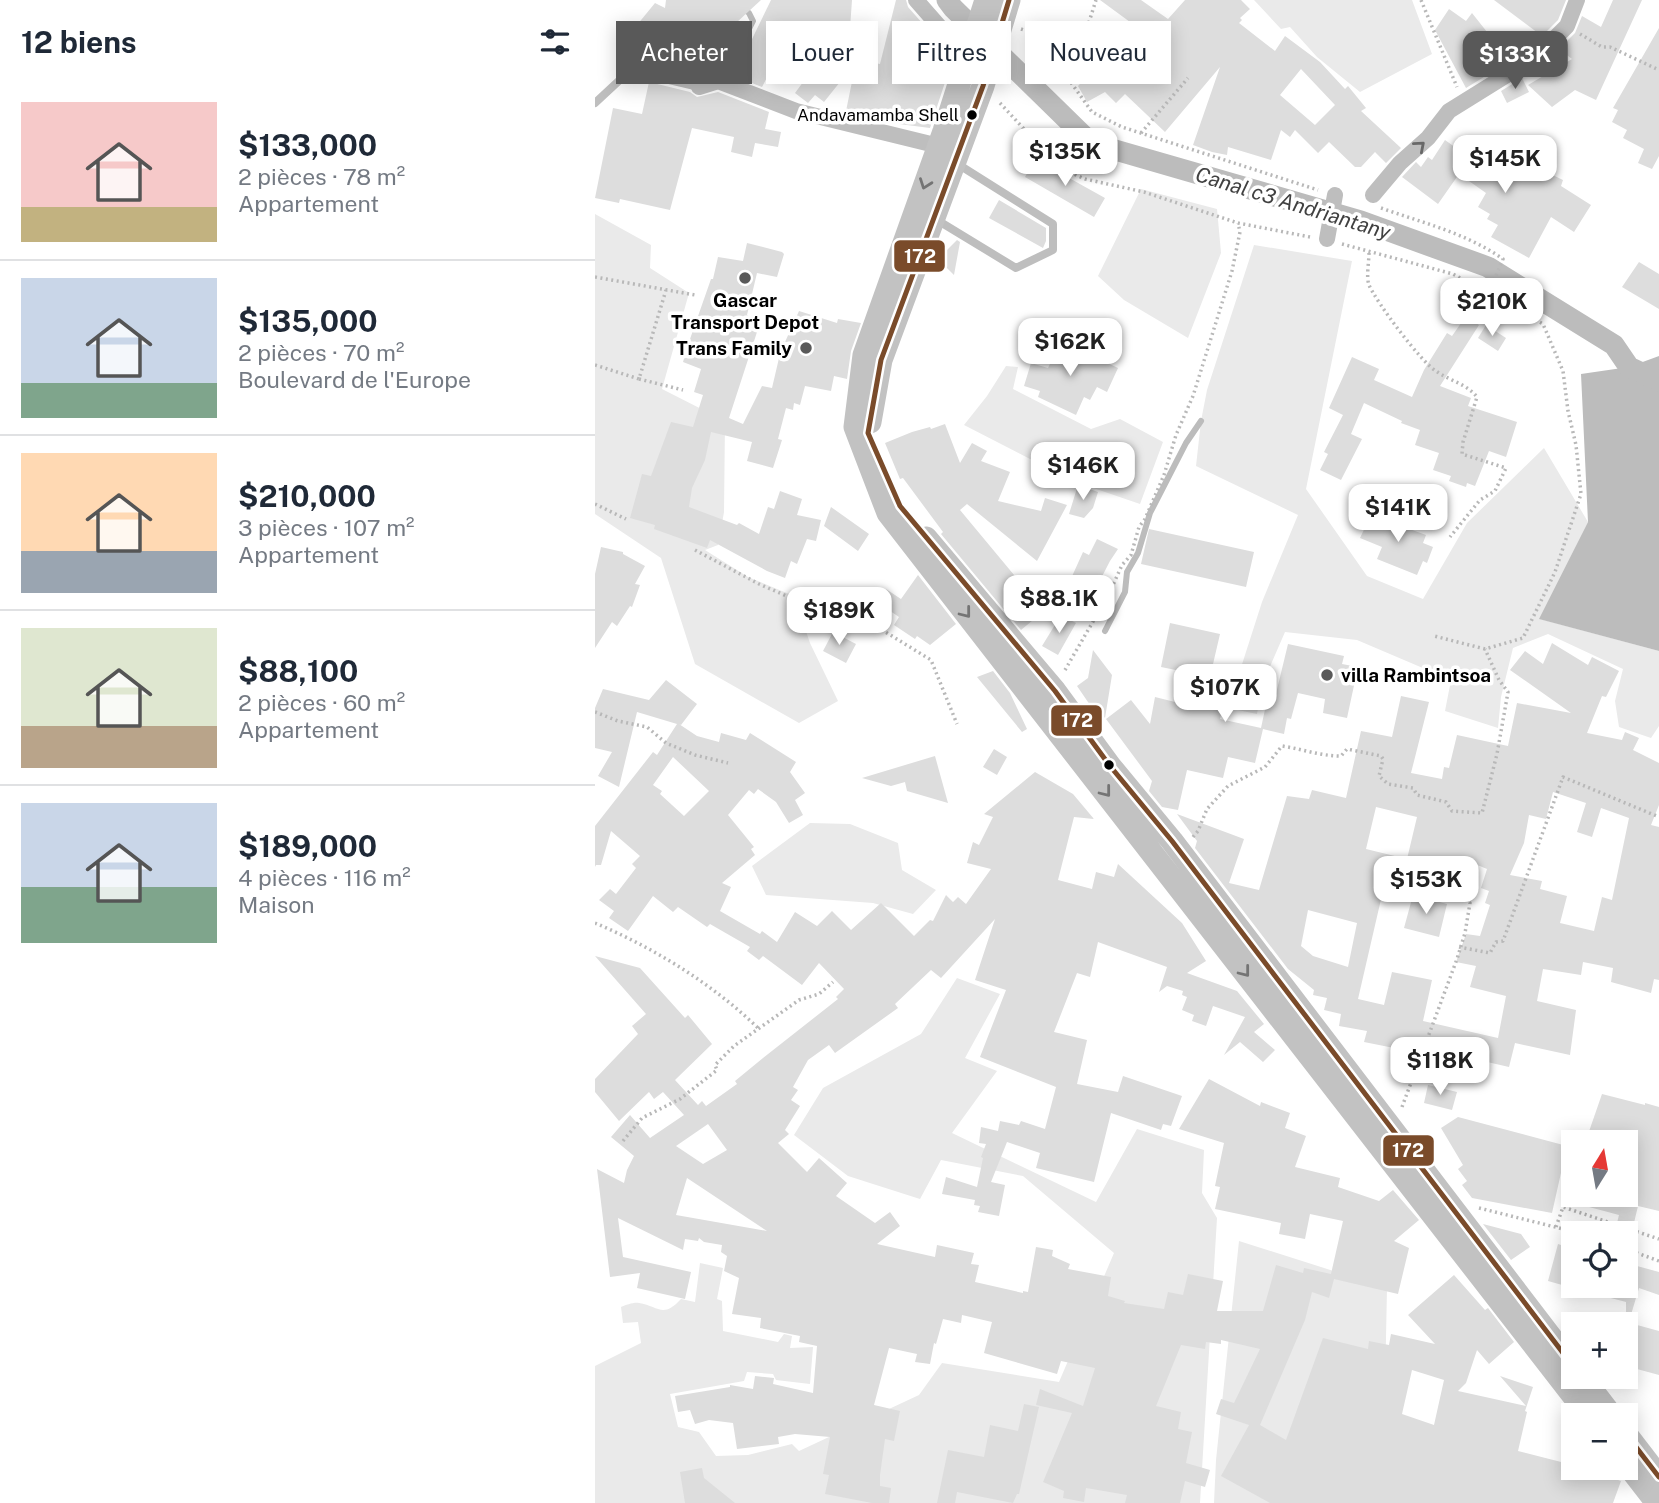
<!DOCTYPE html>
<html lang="fr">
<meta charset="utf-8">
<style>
body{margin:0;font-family:"Public Sans",sans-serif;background:#f6f6f7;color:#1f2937;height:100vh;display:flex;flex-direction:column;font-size:26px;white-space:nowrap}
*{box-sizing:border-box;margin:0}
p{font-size:23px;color:#747a83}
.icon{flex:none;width:38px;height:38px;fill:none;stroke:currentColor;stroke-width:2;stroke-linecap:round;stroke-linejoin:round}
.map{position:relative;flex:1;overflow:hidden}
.panel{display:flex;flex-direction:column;background:#fff;width:595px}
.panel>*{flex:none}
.top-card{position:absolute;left:21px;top:21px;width:665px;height:63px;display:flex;gap:14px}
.needle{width:46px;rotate:11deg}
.fabs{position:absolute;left:966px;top:1130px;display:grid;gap:14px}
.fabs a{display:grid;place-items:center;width:77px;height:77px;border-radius:0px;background:#fff;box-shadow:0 4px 18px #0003;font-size:35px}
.price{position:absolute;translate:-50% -60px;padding:0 16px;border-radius:14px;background:#fff;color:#222;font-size:23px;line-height:46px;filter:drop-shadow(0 2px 4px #0008)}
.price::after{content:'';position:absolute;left:50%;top:42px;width:21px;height:16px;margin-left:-10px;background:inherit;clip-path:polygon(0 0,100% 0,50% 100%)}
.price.current{background:#595959;color:#fff}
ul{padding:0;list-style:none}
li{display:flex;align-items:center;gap:21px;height:175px;padding:0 21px}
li+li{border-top:2px solid #e0e1e3}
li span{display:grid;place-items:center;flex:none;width:196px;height:140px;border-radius:0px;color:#555}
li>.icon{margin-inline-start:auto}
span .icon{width:84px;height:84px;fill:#fffc;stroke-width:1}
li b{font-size:30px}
h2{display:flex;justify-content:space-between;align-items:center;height:84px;padding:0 21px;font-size:30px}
.chip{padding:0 24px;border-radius:0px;background:#fff;box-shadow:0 4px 18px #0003;font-size:24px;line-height:63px}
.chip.current{background:#595959;color:#fff}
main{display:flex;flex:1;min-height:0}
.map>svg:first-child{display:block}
.green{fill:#eaeaea}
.water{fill:#bcbcbc}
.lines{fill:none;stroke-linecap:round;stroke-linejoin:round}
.stream{stroke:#bcbcbc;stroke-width:6}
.canal{stroke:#bcbcbc;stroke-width:21}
.building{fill:#ddd;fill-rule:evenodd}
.path{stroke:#b8b8b8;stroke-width:3.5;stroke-dasharray:2 3.5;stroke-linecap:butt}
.lane{stroke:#bebebe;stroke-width:8}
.street{stroke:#bebebe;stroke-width:16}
.secondary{stroke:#c2c2c2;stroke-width:23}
.bus-1-casing{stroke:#fff;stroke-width:10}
.bus-1{stroke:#7a4b2a;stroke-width:5}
.oneway{stroke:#686868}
.oneway2{stroke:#747474}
.bus-dot{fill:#000;stroke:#fff;stroke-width:2.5}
.poi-dot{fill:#595959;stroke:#fff;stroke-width:2.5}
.labels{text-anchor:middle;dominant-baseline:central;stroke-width:7;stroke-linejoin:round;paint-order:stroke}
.bus-label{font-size:17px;fill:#000;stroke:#fff;text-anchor:end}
.poi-label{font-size:19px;font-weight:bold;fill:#000;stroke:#fff}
.water-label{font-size:21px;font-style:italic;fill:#414141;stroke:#fff}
.line-badge{stroke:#fff;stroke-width:2.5}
.badge-label{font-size:19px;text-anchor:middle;font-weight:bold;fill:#fff}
</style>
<main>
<section class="panel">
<h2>12 biens<svg class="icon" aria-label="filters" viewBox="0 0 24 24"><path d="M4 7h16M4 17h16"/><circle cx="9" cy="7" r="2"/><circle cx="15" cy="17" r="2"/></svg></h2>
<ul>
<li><span style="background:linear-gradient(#f6c9c9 75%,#c2b280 0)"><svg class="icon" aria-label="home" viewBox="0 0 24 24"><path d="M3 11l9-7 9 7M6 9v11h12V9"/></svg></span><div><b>$133,000</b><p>2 pièces · 78 m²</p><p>Appartement</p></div></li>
<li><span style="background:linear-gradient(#c9d6e8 75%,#7fa58c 0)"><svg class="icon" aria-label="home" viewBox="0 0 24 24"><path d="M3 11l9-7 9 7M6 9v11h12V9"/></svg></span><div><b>$135,000</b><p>2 pièces · 70 m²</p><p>Boulevard de l'Europe</p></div></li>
<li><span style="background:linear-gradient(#ffd9b3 70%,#9aa5b1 0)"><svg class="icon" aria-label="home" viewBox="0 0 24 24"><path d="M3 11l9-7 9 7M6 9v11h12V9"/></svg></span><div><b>$210,000</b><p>3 pièces · 107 m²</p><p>Appartement</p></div></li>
<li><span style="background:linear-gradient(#dfe7d0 70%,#b9a48a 0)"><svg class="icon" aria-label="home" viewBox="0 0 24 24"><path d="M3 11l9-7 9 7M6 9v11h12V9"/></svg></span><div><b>$88,100</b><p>2 pièces · 60 m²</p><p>Appartement</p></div></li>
<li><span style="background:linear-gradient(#c9d6e8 60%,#7fa58c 0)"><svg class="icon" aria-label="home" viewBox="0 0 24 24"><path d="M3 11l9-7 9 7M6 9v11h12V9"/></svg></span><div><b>$189,000</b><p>4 pièces · 116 m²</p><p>Maison</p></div></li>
</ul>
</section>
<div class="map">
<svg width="1064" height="1503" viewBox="0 0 1064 1503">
<rect width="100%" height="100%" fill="#fff"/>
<path class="green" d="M659,0H817L837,54L765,92L722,57L695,27L686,29Z
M546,189L622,209L626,253L593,338L529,300L503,276Z
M0,214L56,245L55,268L94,293L67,389L130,421L129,512L123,545L110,550L153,577L199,596L215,643L243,701L204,723L100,664L66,558L0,514Z
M659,245L757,261L711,489L772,576L828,599L872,523L949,448L993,522L945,619L1064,651V726L1056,738L1024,727L1020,701L1028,669L953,634L918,648L906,697L903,728L850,711L856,680L762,640L690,632L667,685L662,714L633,708L667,602L703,515L601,466L606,421L612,390Z
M411,366L423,367L418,389L496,429L525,419L568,442L545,504L478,481L369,425L392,396Z
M215,823L255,824L303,843L307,870L341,890L318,914L278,903L171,895L157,866Z
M362,978L405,994L370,1058L402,1071L357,1133L501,1202L542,1129L609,1150L607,1193L622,1218L605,1503H0V1366L46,1343L43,1322L28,1323L26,1307C31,1305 39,1302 44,1303C63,1306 68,1319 86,1299L100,1302L105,1263L128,1268L122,1299L127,1301L128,1331L183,1342L189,1334L197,1336L195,1348L218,1347L215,1384L181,1380L178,1374L152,1372L149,1381L75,1394L83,1427L104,1432L121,1456L153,1455L197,1444L204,1451L324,1395L347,1363L464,1382L519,1253L428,1176L346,1160L325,1199L253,1176L199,1135L228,1088L326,1034Z
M644,1241L792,1288L790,1387L767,1503H619L621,1460Z"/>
<path class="water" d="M1064,356V651L944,619L993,522L986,374L1034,367Z"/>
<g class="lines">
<path class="stream" d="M130,76L158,21L154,13L138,0
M510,631L530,592L532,572L543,553L555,513L591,443L606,421"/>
<path class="canal" d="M352,0L358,8L496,143L766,221L893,267L1019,345L1034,367L1064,381"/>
</g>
<path class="building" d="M71,0H166L129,34L125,30L95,78L78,74L91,54L69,46L42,25L60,3L70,8Z
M176,0H257L253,57L285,64L301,0H311L313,7L358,58L335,128L304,124V121L251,111L261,62L229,102L220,95L213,103L200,93L217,70L188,47L167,87L139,76Z
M505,0H546L573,19L590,0H646L655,9L645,18L647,20L644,23L680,51L690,36L725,62L750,89L753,86L771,108L766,111L806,148L791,163L780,152L766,167H760L734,142L723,153L700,130L695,137L686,130L676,160L633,147L632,155L617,152L598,145L625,67L570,132L530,94L521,103L510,92L492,102L483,86L521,46L517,43L535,22ZM706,69L740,105L720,125L685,95Z
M899,0H971L963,20L947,36Z
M1018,0H1047L1001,100L980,90L957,107L933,85L977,59L964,49L980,33L987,16L1006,27Z
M854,9L871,21L877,13L915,61L871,88L840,30Z
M1064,28V156L1057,169L1043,163L1049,149L1028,138L1032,130L1017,122L1023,110L1018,108Z
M927,78L934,92L912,103L906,91Z
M54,82L95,92L102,97L123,92L174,112L170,129L186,132L183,147L160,143L157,157L136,152L139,137L97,128L75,210L25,199L24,203L0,198L18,108L47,114Z
M850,140L903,178L920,149L945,165L943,168L968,180L966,186L996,205L979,232L956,217L934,258L896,237L903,225L892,219L895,214L883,207L891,193L864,174L843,204L807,177L821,162L826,167L833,157L837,160Z
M440,159L510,198L499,217L430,177Z
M404,200L451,228V241L448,248L394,218Z
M362,240L365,242L359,275L346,262V256Z
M152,243L187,252L189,254L182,277L162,273L152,315L155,317L149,328L162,332L134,418L148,424L167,386L177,388L188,341L190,342L204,311L242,323L243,319L266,323L256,351L252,379L239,376L236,391L210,386L205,405L199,403L198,410L191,408L183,439L187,440L178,468L152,461L157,442L116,432L110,460L97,488L94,507L142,525L144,523L164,534L173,507L179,509L185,491L207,499L202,515L226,520L221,541L212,539L202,564L196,561L190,578L172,571L115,540L112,548L59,529L60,525L35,518L47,474L56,476L76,422L98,427L108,395L99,392L106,369L88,362L95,339L116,279H118L123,257L148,261Z
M1044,262L1064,274V309L1027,287Z
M871,316L884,325L845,386L876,398L873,406L922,422L911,457L894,451L880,486L872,483L871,487L854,481L856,476L838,470L844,453L820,445L825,430L806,423L807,421L769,403L756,434L767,439L746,480L725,470L733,454L729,452L748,415L734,408L757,357L784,369L779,380L817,397L829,370L852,333L857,336Z
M891,325L911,338L903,351L883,338Z
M466,341L523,368L512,392L502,387L495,400L489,397L481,415L443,397L445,391L429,386L436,363L453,368Z
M350,424L365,463L377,443L392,451L386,461L415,472L403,501L446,511L450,498L472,505L442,561L372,504L365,510L449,611L426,630L346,534L348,532L308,478L305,479L290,443L317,432L335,427L336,429Z
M483,485L503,492L498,508L489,518L474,514Z
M236,507L274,534L263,551L229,526Z
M776,515L831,535L828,543L838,547L832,563L828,561L822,575L782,559L787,547L765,538Z
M554,529L659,552L651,587L546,564Z
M502,539L523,549L515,561L499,592L483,583L469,594L488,552L494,555Z
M6,547L28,552V554L50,566L40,584L45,585L37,607L35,606L22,626L17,622L0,648V574Z
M323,575L361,624L335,645L322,636L320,639L299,625L304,617L282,602L291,589L306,599Z
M466,615L481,623L463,655L447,646Z
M575,623L625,634L615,677L566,667Z
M238,632L261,644L251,663L228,651Z
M957,643L993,665L997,657L1024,671L1011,697L1007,696L992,733L1027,740L1030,732L1044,738L1038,750L1064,763V805L1056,825L1064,827V980L1059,979L1056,993L1016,982L1018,968L988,962L986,975L948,969L942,1001L981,1010L975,1055L920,1043L914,1067L805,1042L804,1049L769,1042L772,1031L744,1026L746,1014L729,1010L732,998L718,995L719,990L693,969L600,848L602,841L582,814L649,839L634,883L664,890L692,796L714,799L717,790L751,798L766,731L797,737L806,696L834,702L816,773L847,779L849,767L854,768L862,735L913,746L922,703L976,713L915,670L930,651L948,664ZM958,792L991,803L982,832L997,837L1006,808L1034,818L1017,900L1007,897L999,931L965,923L972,896L945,889L947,881L915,875L929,843L934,815L951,819ZM781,807L822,817L812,859L771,849ZM863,857L892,869L886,888L894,891L890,903L895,905L885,936L871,934L861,962L881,966L875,987L911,996L903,1038L828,1021L837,980L797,972L789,1005L763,999L790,882L826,890L832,868L859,874ZM713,910L762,923L753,967L718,956L706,946Z
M693,644L749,656L747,664L763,667L752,718L728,713L730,699L703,693L696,719L692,718L689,734L668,729L660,763L633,757L628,778L592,770L583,810L567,807L554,791L557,781L511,719L536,700L555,724L560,697L600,707L602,698L628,705L625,719L666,728L672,700L679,702Z
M498,650L517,675L510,718L498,703L495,705L482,686L493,678Z
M398,671L415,693L432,729L427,732L382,677Z
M71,680L102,704L86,725L84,724L102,736L124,742L126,733L151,740L155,733L201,762L195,772L210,793L200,800L208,815L194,823L181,802L163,789L159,794L154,790L133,815L159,847L156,849L160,855L127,883L136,887L125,911L165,934L167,931L182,942L200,912L222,926L237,911L256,930L286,903L319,936L335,920L338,921L351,895L358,902L363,897L371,904L396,869L372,863L378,842L384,845L398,817L389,814L440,772L478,794L499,819L479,817L463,880L497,889L501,872L519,877L523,864L587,923L611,961L592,973L642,991L669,1024L659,1032L680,1050L668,1062L645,1042L629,1055L650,1017L618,1006L611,1026L597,1021L599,1015L587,1010L592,997L587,995L588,991L572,986L564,992L572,967L503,942L495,977L482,973L459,1032L492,1040L482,1084L523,1092L528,1076L587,1096L576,1126L568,1124L566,1130L516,1113L499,1182L441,1168L445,1153L412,1142L396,1182L410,1185L404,1216L383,1212L385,1206L379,1205L380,1200L347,1194L351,1177L382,1187L388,1158L386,1157L391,1144L384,1143L386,1127L403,1131L405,1121L424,1125L426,1121L450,1129L461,1087L385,1057L411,990L380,980L400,919L346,978L336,970L300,1004L303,1008L240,1053L234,1045L213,1060L198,1087L203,1090L196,1100L205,1106L190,1130L194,1134L183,1143L212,1172L224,1158L252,1183L241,1196L280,1223L295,1212L305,1226L282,1244L340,1257L342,1245L379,1253L376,1264L384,1265L380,1282L428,1293V1291L433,1292L441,1247L458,1250L457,1256L475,1264L473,1269L516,1277L513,1296L530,1301L529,1303L569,1309L573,1292L588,1295L593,1274L628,1281L622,1311H668L681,1265L708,1273L709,1268L736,1274L748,1221L715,1214L710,1239L684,1234L686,1223L620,1209L625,1187L620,1186L629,1143L584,1129L614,1079L665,1106L666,1102L695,1113L690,1128L711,1136L700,1167L745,1178L743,1187L784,1201L798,1190L824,1220L799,1241L814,1248L803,1294L739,1279L734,1298L717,1292L710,1320L665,1425L691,1440L728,1338L773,1349L774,1341L794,1345L796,1334L840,1344L813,1315L859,1275L890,1310L893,1308L919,1342L894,1364L882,1350L871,1383L863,1391L931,1406L905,1376L938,1387L930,1411L932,1412L923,1451L970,1463L968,1469L998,1476L999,1472L1026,1481L1018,1503H675L626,1476L654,1425L621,1414L626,1399L639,1403L665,1349L626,1340V1344L611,1342L610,1349L586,1345L561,1406L586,1412L583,1429L597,1432L591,1463L615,1470L610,1487L590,1481L585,1503H530L532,1495L491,1488L489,1502L468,1498L469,1491L448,1482L477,1413L441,1405L445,1389L488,1406L500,1368L466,1361L462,1374L389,1353L397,1322L367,1315L366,1323L348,1319L341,1344L339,1343L335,1364L320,1362L322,1354L294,1348L279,1405L305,1411L299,1441L290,1439L285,1475V1486L296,1488L294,1503H277L230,1494L234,1475L228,1474L235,1437L200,1434L183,1437L184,1444L142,1449L138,1423L114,1420L100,1424L95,1410L83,1412L80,1396L135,1387V1385L158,1389L160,1376L179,1378L178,1384L218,1393L222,1346L204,1342L205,1336L165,1328L166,1318L137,1314L144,1278L129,1271L132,1256L126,1252L127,1245L109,1242L104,1238L103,1241L90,1239L88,1250L23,1218L28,1257L96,1272L90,1299L42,1288L45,1273L15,1277L2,1169L29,1183L32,1170L39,1156L16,1137L35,1115L55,1138L89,1115L68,1092L59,1099L54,1092L24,1121L0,1092V1079L43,1034L37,1026L51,1014L0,956L45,968L90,1018L93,1015L117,1044L80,1080L103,1105L107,1101L111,1106L142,1084L140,1081L168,1058L243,999L241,997L249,989L224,963L207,985L168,956L164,960L152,951L155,947L115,924L112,927L83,907L78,912L58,896L33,931L14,918L19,911L4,900L15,889L21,894L41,868L37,864L45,856L16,831L6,865H1L0,867V826L58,752L62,755L82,724L42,712L24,787L3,776L17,752L0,748V708L8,689L54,700ZM78,757L114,791L89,816L65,794L67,791L58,785ZM113,1124L132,1150L108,1164L81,1146ZM92,1178L172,1231L81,1215ZM817,1370L849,1380L839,1425L807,1414Z
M399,749L412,757L402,775L388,767Z
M340,756L353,803L312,791L310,782L296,786L267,778Z
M818,895L852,904L844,937L809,928Z
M833,1085L862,1092L857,1110L829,1103Z
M1007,1094L1050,1105V1103L1064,1107V1211L1043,1206L1038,1227L1022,1223L1024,1215L968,1200L969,1195H1031V1143H990Z
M863,1117L972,1146L957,1213L877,1198L867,1185L872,1181L863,1169L868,1165L846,1128Z
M888,1224L926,1234L935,1247L916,1260Z
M963,1244L978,1249V1288L953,1281Z
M1031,1263L1064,1272V1295L1044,1288L1035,1318H1031V1302L989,1291L990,1286H1031Z
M1031,1322L1064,1331V1375L1031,1366Z
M429,1404L444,1407L424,1494H422L418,1503L362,1492L360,1503H342L353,1450L389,1457L395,1425L423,1431Z
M107,1468L109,1478L140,1503H90L85,1472Z"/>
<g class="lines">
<path class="path" d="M826,0L862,87
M426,29L446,36L450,46L497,112L527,127L723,190
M985,34L1007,47H1015L1064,70
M450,46L494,22L501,0
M130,66L147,35
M405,103L465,168L490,179L549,192L643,223L715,237
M546,133L593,78
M786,208C828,223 871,233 908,259L893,294
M747,244L858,274L948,324L968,371L973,411L981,445L986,494L960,572L928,638L890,649L839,636
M774,253C774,262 771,277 774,285C782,303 826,362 841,371C855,381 872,384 882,397L868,442L867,454L911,468L900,491L885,500L855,537
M0,277L100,295
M0,365L44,379L71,290
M44,379L88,390
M0,504L31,519
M100,550L164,584L217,607L279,625L336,660L362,724
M470,670L514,594L527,565L536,555L544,527L550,519L569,475L581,435L598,396L637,271L645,232L643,223
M0,712L23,721L52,727L71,743L100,755L133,763
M598,837L603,831L612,809L633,786L670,767L687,746C707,749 725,756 746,756L752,749L786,756L788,759L784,776L793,784L818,788L822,795L851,802L857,811L887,813L902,754L913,692L904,680L890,649
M0,923C59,948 118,984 164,1029
M864,947L895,953L901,942L908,941L968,777L1064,817
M807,1107L862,959L870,933L875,903L866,891L872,871
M28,1141L47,1118L85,1099L122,1070L120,1065L139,1046L204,1000L224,994L238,982
M884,1208L988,1234
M961,1227L968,1207L1064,1239
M1031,1249L1064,1261"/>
<path class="lane" d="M0,103L28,77L53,75L104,87
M342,220L421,268L458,250V224L361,163"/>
<path class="street" d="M321,0L371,57
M104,87L123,81L201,111L344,146
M778,195L805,163L833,138L854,111L941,57L972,26L982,0
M732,239L740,195"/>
<path class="secondary" d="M391,0L349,131L269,355L260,427L293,513L994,1416
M275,422L286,360L388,86L414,0
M331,538L460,691L515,766L577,841L978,1366
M987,1377L1017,1416
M1031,1434L1064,1477
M1031,1463L1062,1503"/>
<defs>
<path id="bus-1" d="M414,0L388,86L286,360L273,433L305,506L460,691L515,766L577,841L978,1366
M1031,1434L1064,1477"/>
</defs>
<use href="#bus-1" class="bus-1-casing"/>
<use href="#bus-1" class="bus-1"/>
</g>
<defs><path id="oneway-chevron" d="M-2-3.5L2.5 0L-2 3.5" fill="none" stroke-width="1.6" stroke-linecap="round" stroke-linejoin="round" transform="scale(1.75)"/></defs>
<use class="oneway" href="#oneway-chevron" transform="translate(825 146) rotate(-41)"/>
<g class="oneway2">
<use href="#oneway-chevron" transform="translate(330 184) rotate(110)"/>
<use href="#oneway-chevron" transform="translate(371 613) rotate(52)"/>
<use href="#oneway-chevron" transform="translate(511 792) rotate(52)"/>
<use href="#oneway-chevron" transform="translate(650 972) rotate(52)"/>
</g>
<g class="bus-dot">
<circle cx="377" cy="115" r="6"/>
<circle cx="514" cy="765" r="6"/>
</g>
<g class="poi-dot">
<circle cx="150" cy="278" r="7"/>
<circle cx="211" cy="348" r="7"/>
<circle cx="732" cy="675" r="7"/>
</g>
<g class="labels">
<g class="bus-label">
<text x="364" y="115">Andavamamba Shell</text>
</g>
<g class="poi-label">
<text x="150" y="300">Gascar<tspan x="150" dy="22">Transport Depot</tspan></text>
<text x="197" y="348" text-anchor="end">Trans Family</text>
<text x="746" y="675" text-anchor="start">villa Rambintsoa</text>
</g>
<g class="water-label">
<text transform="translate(698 203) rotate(17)">Canal c3 Andriantany</text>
</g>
</g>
<g class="line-badge">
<rect x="298" y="239" width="53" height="34" rx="7" fill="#7a4b2a"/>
<rect x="455" y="704" width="53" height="33" rx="7" fill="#7a4b2a"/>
<rect x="787" y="1134" width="53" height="33" rx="7" fill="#7a4b2a"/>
</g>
<g class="badge-label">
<text x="325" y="263">172</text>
<text x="482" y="727">172</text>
<text x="813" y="1157">172</text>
</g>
</svg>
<div class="fabs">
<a><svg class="needle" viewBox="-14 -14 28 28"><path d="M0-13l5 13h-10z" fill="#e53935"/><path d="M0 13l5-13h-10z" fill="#747a83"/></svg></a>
<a><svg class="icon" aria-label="locate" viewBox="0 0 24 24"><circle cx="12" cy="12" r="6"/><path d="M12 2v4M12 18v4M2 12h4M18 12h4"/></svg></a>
<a>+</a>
<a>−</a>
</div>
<b class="price current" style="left:920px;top:91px">$133K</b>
<b class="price" style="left:470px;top:188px">$135K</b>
<b class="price" style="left:910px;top:195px">$145K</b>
<b class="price" style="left:897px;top:338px">$210K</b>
<b class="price" style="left:475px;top:378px">$162K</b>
<b class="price" style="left:488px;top:502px">$146K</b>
<b class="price" style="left:803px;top:544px">$141K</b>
<b class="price" style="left:464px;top:635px">$88.1K</b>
<b class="price" style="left:244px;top:647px">$189K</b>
<b class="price" style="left:630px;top:724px">$107K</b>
<b class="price" style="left:831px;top:916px">$153K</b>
<b class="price" style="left:845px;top:1097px">$118K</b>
<div class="top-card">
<a class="chip current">Acheter</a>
<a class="chip">Louer</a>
<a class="chip">Filtres</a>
<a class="chip">Nouveau</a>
</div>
</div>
</main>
